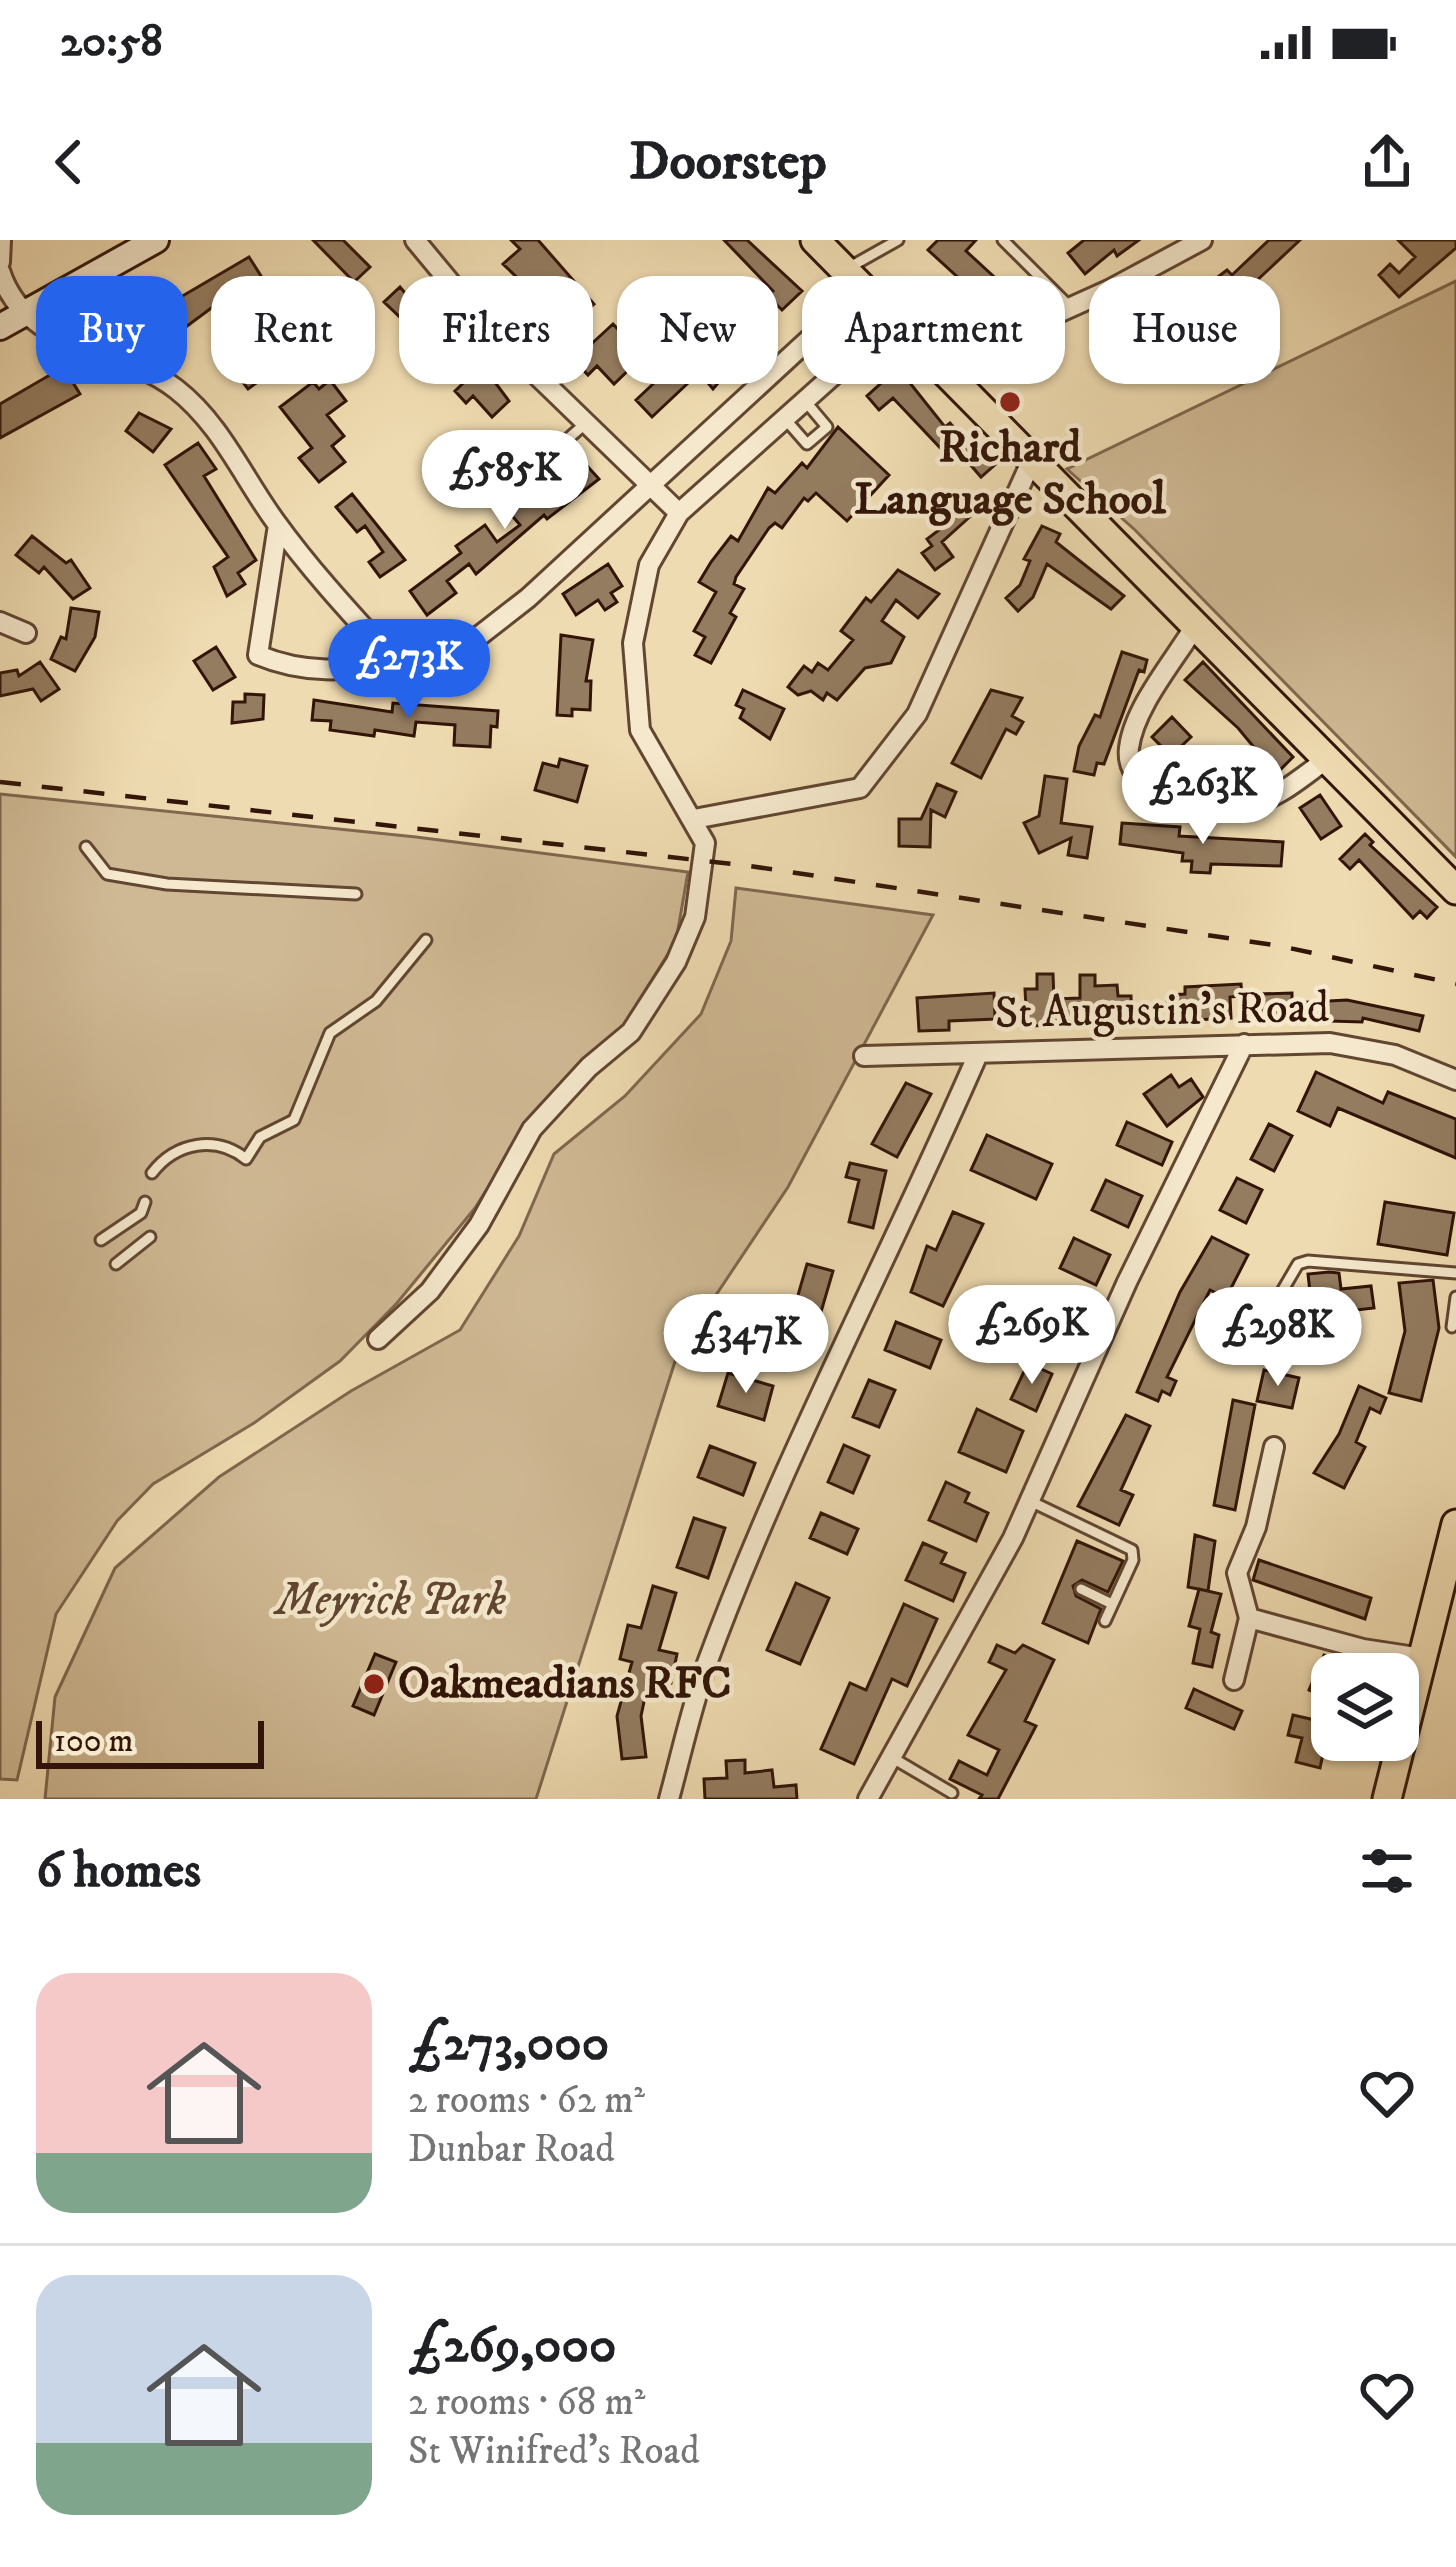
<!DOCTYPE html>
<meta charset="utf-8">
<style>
body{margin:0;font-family:"IM FELL DW Pica",serif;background:#f6f6f6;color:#202124;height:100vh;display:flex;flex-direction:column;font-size:45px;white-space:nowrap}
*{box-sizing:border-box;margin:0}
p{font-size:39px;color:#757577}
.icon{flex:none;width:66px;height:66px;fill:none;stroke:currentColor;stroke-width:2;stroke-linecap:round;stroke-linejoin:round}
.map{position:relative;height:1559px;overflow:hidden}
.side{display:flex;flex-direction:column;background:#fff;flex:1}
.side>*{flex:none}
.hud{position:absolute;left:36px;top:36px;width:1386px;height:108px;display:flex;gap:24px}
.controls{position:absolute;left:1311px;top:1413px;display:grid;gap:24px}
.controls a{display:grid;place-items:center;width:108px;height:108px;border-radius:24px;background:#fff;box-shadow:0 3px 9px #0004;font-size:60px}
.scale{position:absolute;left:36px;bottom:30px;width:228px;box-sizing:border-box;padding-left:12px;border:6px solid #321508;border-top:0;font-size:33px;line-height:42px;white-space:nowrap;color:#321508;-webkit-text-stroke:9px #f5e8cc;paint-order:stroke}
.price{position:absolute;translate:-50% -102px;padding:0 27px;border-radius:42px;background:#fff;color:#222;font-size:39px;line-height:78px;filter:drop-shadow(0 3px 6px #0008)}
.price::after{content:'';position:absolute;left:50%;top:72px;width:36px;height:27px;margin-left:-18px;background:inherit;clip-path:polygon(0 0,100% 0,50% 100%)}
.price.selected{background:#2563eb;color:#fff}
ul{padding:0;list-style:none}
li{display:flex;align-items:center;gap:36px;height:300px;padding:0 36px}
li+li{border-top:3px solid #e0e0e0}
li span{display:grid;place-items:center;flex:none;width:336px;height:240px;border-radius:36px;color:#555}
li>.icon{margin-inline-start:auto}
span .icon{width:144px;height:144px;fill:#fffc;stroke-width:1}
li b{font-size:51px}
h2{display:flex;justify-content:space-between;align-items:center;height:144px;padding:0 36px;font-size:51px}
.pill{padding:0 42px;border-radius:36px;background:#fff;box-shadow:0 3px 9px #0004;font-size:42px;line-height:108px}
.pill.selected{background:#2563eb;color:#fff}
.status{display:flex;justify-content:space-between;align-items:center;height:84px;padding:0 60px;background:#fff;direction:ltr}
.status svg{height:33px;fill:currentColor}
header{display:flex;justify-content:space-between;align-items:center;height:156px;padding:0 36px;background:#fff;font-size:54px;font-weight:700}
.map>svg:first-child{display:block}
.green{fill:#cfb994;stroke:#80674e;stroke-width:3}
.building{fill:#947c60;stroke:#321508;stroke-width:3}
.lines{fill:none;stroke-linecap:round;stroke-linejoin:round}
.lane-casing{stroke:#614632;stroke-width:15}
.street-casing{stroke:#614632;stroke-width:24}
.secondary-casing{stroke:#321508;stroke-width:30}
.primary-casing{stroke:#321508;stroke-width:33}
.lane{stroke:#f5e8cc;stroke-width:9}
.street{stroke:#f5e8cc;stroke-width:18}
.secondary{stroke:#f5e8cc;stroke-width:24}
.primary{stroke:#efdbb1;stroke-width:27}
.rail{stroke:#321508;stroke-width:4.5;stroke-dasharray:21 21;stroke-linecap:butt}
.poi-dot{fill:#8f2418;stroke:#f5e8cc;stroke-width:4.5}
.labels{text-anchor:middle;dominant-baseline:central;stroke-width:9;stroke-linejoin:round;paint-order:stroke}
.poi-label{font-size:45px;font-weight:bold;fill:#321508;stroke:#f5e8cc}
.street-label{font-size:45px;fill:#321508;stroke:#f5e8cc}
.park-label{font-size:45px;font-style:italic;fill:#614632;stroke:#f5e8cc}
</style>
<div class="status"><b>20:58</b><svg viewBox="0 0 49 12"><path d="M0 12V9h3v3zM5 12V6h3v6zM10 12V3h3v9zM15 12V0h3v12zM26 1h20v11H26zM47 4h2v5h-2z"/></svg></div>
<header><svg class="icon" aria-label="back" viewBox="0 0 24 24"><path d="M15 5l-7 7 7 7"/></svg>Doorstep<svg class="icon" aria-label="share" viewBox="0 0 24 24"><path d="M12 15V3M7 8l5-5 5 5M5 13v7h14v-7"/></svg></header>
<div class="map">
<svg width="1456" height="1559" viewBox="0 0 1456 1559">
<rect width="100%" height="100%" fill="#efdbb1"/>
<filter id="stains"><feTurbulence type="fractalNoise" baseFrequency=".00167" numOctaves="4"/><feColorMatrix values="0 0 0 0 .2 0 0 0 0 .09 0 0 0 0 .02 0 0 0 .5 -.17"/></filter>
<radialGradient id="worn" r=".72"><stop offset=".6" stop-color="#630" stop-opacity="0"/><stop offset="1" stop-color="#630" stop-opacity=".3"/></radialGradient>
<path class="green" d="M1456,41V617L1135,290L1067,229Z
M0,554L416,597L688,632L676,701L624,785L533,876L475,968L397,1063L340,1121L254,1183L153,1244L117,1281L56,1374L17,1540L0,1539Z
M736,648L933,675L788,947L678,1112L536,1559H45L55,1457L115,1328L219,1237L351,1151L460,1090L519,996L554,914L625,856L701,774L731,701Z"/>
<path class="building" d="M313,0H343L370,27L354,42Z
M511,0H538L594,64L562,92L551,81L557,76L503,24L520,9Z
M724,0H747L802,51L782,70L768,56L773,51Z
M938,0H976L966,11L1003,45L986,63L928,10Z
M1084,0H1139L1117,16L1114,10L1085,34L1068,13Z
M1269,0H1300L1251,46L1246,41L1224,62L1220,58L1194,82L1188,76L1167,96L1160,88L1138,110L1126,98L1170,63L1176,69L1227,30L1232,35Z
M1398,0H1456V8L1399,57L1379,35L1390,24L1399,33L1415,17Z
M249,17L268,47L249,59L241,46L175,95L169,84L158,90L150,75Z
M400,47L434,87L441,80L467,107L449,124L384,62Z
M733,76L756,99L713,149L697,130L717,112L707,101Z
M613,84L643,116L614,144L597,126L588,135L574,120Z
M248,108L267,135L248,149L228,123Z
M482,125L509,161L492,177L473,156L466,163L455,151Z
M671,127L687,144L652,177L636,160Z
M898,128L945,187L950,183L978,215L986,208L998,222L981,237L955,207L947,215L893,158L879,170L867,156Z
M55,132L58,138L67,133L80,154L0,198V164Z
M330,140L346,161L327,175L344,196L332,206L345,222L319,242L299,218L312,208L280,167L313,142L319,149Z
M139,173L171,189L153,212L126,191Z
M838,187L889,235L847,281L816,253L808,261L804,258L782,288L775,283L769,288L736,337L734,344L744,349L730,373L736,377L711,423L695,415L705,397L694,391L716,352L699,342L711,322L731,296L738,301L768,248L775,253L802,223L807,228Z
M198,203L216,229L204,236L256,320L238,333L245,344L227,356L214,327L228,317L165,225Z
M518,209L529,221L492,248L470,223L484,211L498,227Z
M579,217L599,239L547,279L544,275L476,334L469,324L447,341L456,353L427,375L410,351L461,313L456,306L485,285L497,302L520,285L508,271Z
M352,254L405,320L380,337L369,322L383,312L365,286L357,292L336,267Z
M960,260L973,274L942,302L953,317L935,330L922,313L932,306L927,299L943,287L937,280Z
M1042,286L1060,294L1056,302L1124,356L1111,369L1047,324L1033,357L1018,371L1006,358L1020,345L1030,321L1024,319Z
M32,296L66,323L71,320L90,348L73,359L44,327L39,333L16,315Z
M608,324L622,346L611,353L617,362L605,370L598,360L576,375L563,354Z
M898,330L939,354L918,378L896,360L882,381L904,397L891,423L865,428L837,460L827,453L823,460L811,451L798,455L788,447L804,426L812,432L818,423L828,430L853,400L841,391L866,358L871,362Z
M71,368L99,372L95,397L75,431L51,419L61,397L66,399Z
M561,395L593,400L586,441H591L590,470L572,469V476L557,475Z
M216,407L235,437L213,450L194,421Z
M1122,412L1147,420L1144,432L1139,430L1104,524L1097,523L1094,535L1074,531L1079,506L1095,475L1100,477Z
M40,422L59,449L41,461L33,449L0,456V433L17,430L19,436Z
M1203,422L1293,517L1276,534L1238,488L1185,440Z
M743,450L784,469L770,499L740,478L744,469L736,465Z
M991,450L1022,458L1012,476L1023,482L1016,494L1006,489L981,538L952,523Z
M245,454L264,455L263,479L232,483L233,462H245Z
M314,460L392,472L393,463L498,471L497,487L491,486L490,507L454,505L455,485L416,482L414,496L375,490L374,496L330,490L331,481L312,480Z
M1172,477L1191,497L1173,514L1233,529L1228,553L1160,536L1168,513L1152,497Z
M560,519L587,526L577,562L535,550L543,523L558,527Z
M1045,536L1067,539L1061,583L1092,587L1087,618L1068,615L1071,598L1039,613L1024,583L1039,576Z
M937,544L956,552L945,577L931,570L930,607L899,606V579H921Z
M1320,555L1341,586L1321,599L1300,568Z
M1122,583L1180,587L1179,596L1283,602L1281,626L1211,624L1210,633L1191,632L1192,621H1182L1183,613L1120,604Z
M1365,594L1373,602L1370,605L1437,667L1427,678L1420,671L1413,678L1359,620L1350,629L1340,619Z
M1037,734H1053L1054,759L1080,758V735H1095V746L1117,745L1118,756H1131L1132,783L1027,786L1025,749H1037Z
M1241,744L1242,756L1230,757L1231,778L1175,781L1174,769H1167V755L1185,754V747Z
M994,753L995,779L949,781V790L919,791L917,758Z
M1292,753V763L1347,760L1423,776L1419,791L1363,778L1362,782L1261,779L1260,754Z
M1316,832L1383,863L1388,852L1456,879V918L1338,868L1330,886L1298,871Z
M1171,835L1179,847L1191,839L1203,857L1167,886L1144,854Z
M906,843L931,854L897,917L872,904Z
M1127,882L1172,902L1162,925L1117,905Z
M1269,884L1292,896L1274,931L1251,919Z
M987,895L1052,924L1036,959L971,930Z
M850,923L886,931L873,988L849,982L859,940L846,937Z
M1237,938L1262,950L1246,983L1220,970Z
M1106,940L1142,956L1128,987L1092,970Z
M1385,962L1454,973L1447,1015L1378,1004Z
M953,972L983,984L943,1066L911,1052L927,1006L936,1010Z
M1212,997L1248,1015L1226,1058L1210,1050L1167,1137L1176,1141L1170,1155L1162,1151L1158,1161L1137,1152L1180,1052Z
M1074,998L1110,1015L1096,1045L1060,1028Z
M807,1024L833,1031L821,1072L816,1070L809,1107L800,1106L796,1128L773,1124L782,1081L790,1083Z
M1329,1032L1339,1033L1341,1049L1371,1046L1374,1068L1330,1073L1331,1081L1289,1086L1287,1064L1311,1061L1308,1034Z
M1433,1040L1439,1088L1421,1161L1389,1153L1405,1091L1399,1043Z
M1043,1054L1094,1082L1077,1112L1046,1096L1053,1082L1034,1072Z
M896,1082L941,1100L930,1128L885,1110Z
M1028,1123L1052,1134L1036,1171L1011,1159Z
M1264,1130L1299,1138L1292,1168L1257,1161Z
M728,1133L773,1146L764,1180L718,1166Z
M869,1140L895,1150L879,1187L853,1177Z
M1359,1146L1386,1158L1380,1173L1370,1168L1356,1202L1365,1207L1344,1248L1314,1233L1339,1194Z
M1233,1160L1255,1165L1235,1270L1214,1265Z
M977,1169L1023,1191L1006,1232L959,1212Z
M1126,1175L1150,1186L1121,1250L1133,1255L1119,1285L1078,1266Z
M844,1205L869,1216L853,1253L828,1242Z
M710,1206L755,1223L743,1255L698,1237Z
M946,1242L969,1253L965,1262L988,1273L976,1301L929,1280Z
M821,1273L858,1289L847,1314L810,1298Z
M694,1278L725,1288L708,1338L677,1327Z
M1195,1295L1215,1301L1208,1351L1188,1347Z
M1077,1301L1123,1321L1108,1352L1082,1340L1073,1346L1076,1356L1101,1369L1088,1403L1043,1383Z
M923,1303L946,1313L941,1323L965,1333L953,1361L906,1340Z
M1259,1320L1371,1358L1365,1379L1253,1340Z
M796,1343L829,1358L800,1424L767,1410Z
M653,1346L676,1353L659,1410L677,1414L671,1443L649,1438L641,1476L646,1517L622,1519L617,1476L632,1422L620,1419L628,1385L641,1388Z
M1199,1349L1221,1354L1211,1392L1219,1395L1212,1427L1193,1423L1200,1389L1189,1386Z
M904,1364L937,1379L907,1446L892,1439L854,1524L821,1509L850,1443L866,1450Z
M997,1405L1015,1413L1023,1405L1054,1420L1025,1481L1036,1486L998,1559H979L982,1555L950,1539L959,1521L987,1535L999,1510L968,1495L1006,1430L989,1422Z
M375,1414L396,1422L374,1475L353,1466Z
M1324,1415L1367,1434H1332V1460L1309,1450Z
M1194,1449L1242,1471L1234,1489L1186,1468Z
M1293,1475L1332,1484V1506L1325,1505L1320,1528L1296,1522L1302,1498L1288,1495Z
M745,1520V1533L772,1530L774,1547L796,1545L797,1559H705L704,1539L727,1538L726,1521Z"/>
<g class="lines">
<defs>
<path id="lane" d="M1003,0L1070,67
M850,27L898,0
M786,180L807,204L827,187L806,162
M547,217L586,183
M86,607L107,634L167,644L356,654
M152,933C176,902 216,895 246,919L260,897L294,880L330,793L376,761L426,700
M101,1000L141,973L145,962
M116,1024L150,997
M1281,1053L1298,1024L1308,1021L1456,1033
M1452,1087L1456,1057
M1030,1261L1132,1310L1133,1320L1105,1381
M1081,1349L1112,1364
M891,1517L952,1553"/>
<path id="street" d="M415,0L488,88L679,273
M0,22L1,0
M0,31C26,112 115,102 176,149C220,183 243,237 275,281C311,331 353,376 395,422L447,421L528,358L843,68
M936,128L1109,50L1202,0
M278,285L258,415C303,434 348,432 395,422
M0,382L26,393
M1195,386C1174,421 1134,467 1129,508C1123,560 1211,573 1247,565C1277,560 1303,536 1327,519
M694,579L860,548L917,474L1031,222
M864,816L1330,803L1395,815L1456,840
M378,1099L430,1051L479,985L532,889L589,827L631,792L676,722L695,677L705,603L640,490L633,403L649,325L679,273L893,82
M1249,1378L1363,1409L1422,1418
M1234,1440L1249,1378L1237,1333L1256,1287L1274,1207
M669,1559C681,1515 691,1469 706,1426C783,1216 889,1019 978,814
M868,1559L1013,1298L1127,1042L1244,804"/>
<path id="secondary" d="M0,87L156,0"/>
<path id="primary" d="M815,0L1456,650
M1387,1559L1456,1284"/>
</defs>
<use href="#lane" class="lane-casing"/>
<use href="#street" class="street-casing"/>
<use href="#secondary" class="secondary-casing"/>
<use href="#primary" class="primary-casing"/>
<use href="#lane" class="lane"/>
<use href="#street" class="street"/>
<use href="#secondary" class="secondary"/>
<use href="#primary" class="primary"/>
<path class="rail" d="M0,542L750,626L1280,706L1456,744"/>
</g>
<g class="poi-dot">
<circle cx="1010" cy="162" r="12"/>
<circle cx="374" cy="1444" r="12"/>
</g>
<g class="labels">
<g class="poi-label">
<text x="1010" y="208">Richard<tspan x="1010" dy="52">Language School</tspan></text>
<text x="398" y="1444" text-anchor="start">Oakmeadians RFC</text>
</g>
<g class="street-label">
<text transform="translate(1162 771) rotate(-1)">St Augustin's Road</text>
</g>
<g class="park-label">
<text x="391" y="1361">Meyrick Park</text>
</g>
</g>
<rect width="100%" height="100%" filter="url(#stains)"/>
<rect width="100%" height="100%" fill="url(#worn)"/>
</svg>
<div class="controls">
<a><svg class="icon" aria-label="layers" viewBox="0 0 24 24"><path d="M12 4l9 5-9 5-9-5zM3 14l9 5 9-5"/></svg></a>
</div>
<div class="scale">100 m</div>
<b class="price" style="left:505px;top:292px">£585K</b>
<b class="price selected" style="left:409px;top:481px">£273K</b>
<b class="price" style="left:1203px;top:607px">£263K</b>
<b class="price" style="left:1032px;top:1147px">£269K</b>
<b class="price" style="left:1278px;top:1149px">£298K</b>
<b class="price" style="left:746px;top:1156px">£347K</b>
<div class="hud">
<a class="pill selected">Buy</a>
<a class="pill">Rent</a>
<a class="pill">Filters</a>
<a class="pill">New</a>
<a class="pill">Apartment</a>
<a class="pill">House</a>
</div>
</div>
<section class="side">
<h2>6 homes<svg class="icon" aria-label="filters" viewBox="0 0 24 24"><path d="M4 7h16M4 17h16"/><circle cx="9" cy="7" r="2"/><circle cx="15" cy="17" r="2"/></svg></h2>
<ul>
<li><span style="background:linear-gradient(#f6c9c9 75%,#7fa58c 0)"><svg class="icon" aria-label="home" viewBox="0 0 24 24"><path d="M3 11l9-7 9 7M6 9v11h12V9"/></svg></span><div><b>£273,000</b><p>2 rooms · 62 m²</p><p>Dunbar Road</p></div><svg class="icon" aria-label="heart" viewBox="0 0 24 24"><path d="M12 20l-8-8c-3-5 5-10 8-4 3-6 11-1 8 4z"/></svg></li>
<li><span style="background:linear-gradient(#c9d6e8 70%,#7fa58c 0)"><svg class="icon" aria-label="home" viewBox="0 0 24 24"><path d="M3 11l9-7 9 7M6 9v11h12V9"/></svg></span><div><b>£269,000</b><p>2 rooms · 68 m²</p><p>St Winifred's Road</p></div><svg class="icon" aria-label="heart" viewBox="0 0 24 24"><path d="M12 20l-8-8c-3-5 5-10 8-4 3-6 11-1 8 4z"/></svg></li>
</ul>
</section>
